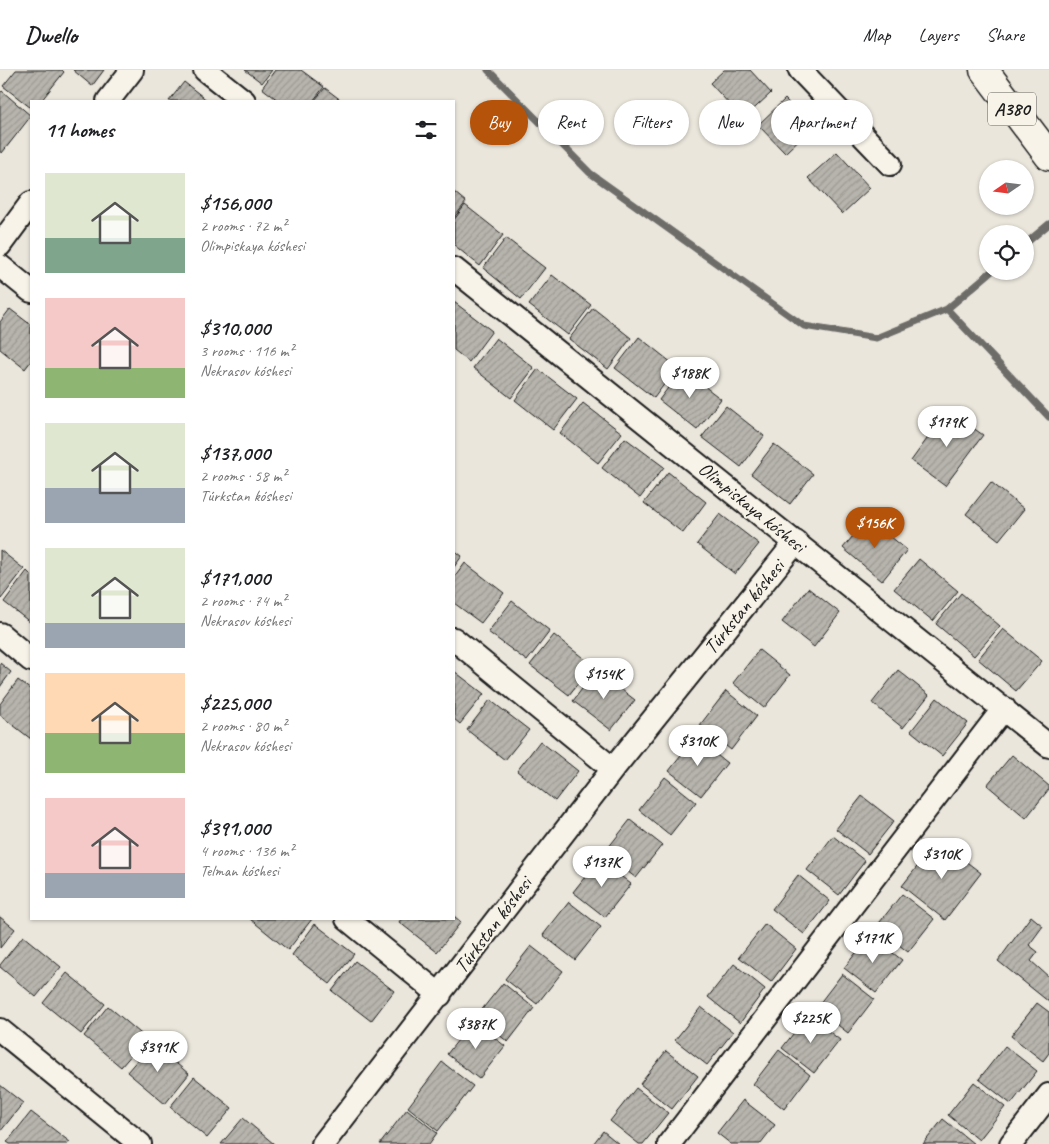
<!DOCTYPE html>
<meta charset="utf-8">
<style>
body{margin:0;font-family:Caveat,sans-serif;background:#f6f6f6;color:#202124;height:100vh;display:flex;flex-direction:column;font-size:19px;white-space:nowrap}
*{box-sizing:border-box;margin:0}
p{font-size:16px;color:#757577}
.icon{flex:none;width:28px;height:28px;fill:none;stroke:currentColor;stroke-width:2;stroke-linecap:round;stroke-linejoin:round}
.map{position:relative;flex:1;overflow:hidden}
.sheet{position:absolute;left:30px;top:30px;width:425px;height:820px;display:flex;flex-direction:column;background:#fff;border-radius:0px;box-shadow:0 1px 4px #0004}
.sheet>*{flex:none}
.hud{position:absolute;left:470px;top:30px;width:475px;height:45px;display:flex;gap:10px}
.needle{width:32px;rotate:256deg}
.fabs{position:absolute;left:979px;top:90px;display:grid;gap:10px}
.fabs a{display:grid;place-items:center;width:55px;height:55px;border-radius:50%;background:#fff;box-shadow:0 1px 4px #0004;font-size:25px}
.price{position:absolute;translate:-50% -42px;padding:0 11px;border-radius:18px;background:#fff;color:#222;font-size:16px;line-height:32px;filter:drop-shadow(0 1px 2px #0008)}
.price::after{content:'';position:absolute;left:50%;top:30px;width:15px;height:11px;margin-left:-8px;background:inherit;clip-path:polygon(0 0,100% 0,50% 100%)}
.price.on{background:#b45309;color:#fff}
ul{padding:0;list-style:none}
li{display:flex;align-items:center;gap:15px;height:125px;padding:0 15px}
li span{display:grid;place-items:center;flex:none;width:140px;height:100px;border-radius:0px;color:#555}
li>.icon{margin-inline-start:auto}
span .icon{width:60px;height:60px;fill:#fffc;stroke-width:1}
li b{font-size:21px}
h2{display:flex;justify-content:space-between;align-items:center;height:60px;padding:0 15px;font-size:21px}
.chip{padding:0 18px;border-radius:22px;background:#fff;box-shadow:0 1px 4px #0004;font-size:18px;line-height:45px}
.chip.on{background:#b45309;color:#fff}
header{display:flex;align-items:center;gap:30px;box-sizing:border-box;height:70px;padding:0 25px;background:#fff;border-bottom:1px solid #e0e0e0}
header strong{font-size:24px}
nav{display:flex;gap:28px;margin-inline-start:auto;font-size:18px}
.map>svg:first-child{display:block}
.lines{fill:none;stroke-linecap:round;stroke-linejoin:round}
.stream{stroke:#6d6c68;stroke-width:7}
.building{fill:url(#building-hatch);stroke:#1c1c1c}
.minor-casing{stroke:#1c1c1c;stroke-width:26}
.highway-casing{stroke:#1c1c1c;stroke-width:31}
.minor{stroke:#f7f3e8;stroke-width:22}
.highway{stroke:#f7f3e8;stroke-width:28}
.labels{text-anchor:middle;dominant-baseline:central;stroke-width:4;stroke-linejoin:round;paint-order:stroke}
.shield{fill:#f7f3e8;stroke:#5e5c59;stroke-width:1}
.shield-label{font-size:19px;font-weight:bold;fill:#1c1c1c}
.street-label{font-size:20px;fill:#1c1c1c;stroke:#f7f3e8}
</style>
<header>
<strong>Dwello</strong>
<nav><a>Map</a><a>Layers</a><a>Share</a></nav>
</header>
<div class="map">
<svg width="1049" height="1074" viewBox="0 0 1049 1074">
<defs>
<pattern id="building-hatch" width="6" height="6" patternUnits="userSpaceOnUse" patternTransform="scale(1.25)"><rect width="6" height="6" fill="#b6b4ac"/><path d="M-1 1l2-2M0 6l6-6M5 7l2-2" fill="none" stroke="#9c9a93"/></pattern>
</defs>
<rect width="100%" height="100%" fill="#eae6dc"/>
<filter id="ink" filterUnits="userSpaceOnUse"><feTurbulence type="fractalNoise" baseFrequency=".02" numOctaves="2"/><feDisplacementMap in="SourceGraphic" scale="10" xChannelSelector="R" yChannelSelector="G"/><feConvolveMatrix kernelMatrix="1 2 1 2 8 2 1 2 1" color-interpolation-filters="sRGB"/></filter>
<g filter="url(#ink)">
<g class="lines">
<path class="stream" d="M488,0L590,103L804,256L876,268L947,239L992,201
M1025,174L1049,154
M947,239L1049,347"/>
</g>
<path class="building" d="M16,0H62L64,2L41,31H31V38L3,16Z
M73,0H104L92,16Z
M245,0H272L262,13Z
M275,0H301L324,17L313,31H279L262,18Z
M724,0H750L771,23L743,49L710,13Z
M184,12L208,31H169Z
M325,18L342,31H314Z
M2,21L31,46L2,83L0,82V23Z
M785,29L812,57L785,83L758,55Z
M837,82L870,118L842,144L808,108Z
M454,122L466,132L454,148Z
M465,135L503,165L480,196L454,175V150Z
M506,168L545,198L521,229L483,198Z
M552,205L591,235L568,265L529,235Z
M454,232L492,261L469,292L454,280Z
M593,238L631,268L608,299L569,269Z
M10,239L31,255V291L25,299L0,279V252Z
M639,267L677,297L654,328L615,298Z
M496,268L534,298L511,328L473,298Z
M538,299L577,329L553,360L515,330Z
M682,299L721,329L697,360L659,330Z
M583,333L622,363L598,393L560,363Z
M726,336L764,366L741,397L702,367Z
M948,340L983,365L945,416L911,391Z
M625,368L664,397L640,428L602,398Z
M774,374L813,404L790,434L751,404Z
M668,402L706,432L683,463L644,433Z
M991,412L1024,439L999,470L966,444Z
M720,444L759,474L735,504L697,474Z
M868,448L907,480L882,511L843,478Z
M0,480L24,499L1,529L0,528Z
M454,480L462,486L454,497Z
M919,489L958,521L933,551L894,519Z
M465,493L504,523L481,553L454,533V508Z
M27,501L31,505V553L4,532Z
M808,518L840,543L814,577L782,552Z
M961,523L1000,556L974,586L936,554Z
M512,531L550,561L527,591L488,562Z
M1003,559L1042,591L1016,621L978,589Z
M554,565L592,595L569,625L530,595Z
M759,580L790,605L764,638L733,613Z
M0,593L11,602L0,617Z
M596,600L635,630L611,660L573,631Z
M898,600L929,625L903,658L872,633Z
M454,601L484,624L460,654L454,649Z
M18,610L31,620V669L0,645V634Z
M726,621L757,646L731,680L700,655Z
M937,628L968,653L942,686L911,661Z
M490,630L529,660L505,690L467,660Z
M695,668L727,693L701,726L669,701Z
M540,671L578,701L555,731L517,701Z
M1012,685L1049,716V719L1026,748L987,715Z
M665,707L696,732L670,765L639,740Z
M862,726L894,751L868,784L836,759Z
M630,750L662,775L636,808L604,783Z
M833,766L865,791L839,825L807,800Z
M938,770L981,803L945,850L902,816Z
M599,789L631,814L605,847L573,822Z
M798,805L830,831L804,864L772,839Z
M902,824L934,849L908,882L876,857Z
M569,832L601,857L575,890L543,865Z
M454,846L461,852L437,882L399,852L401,849H454Z
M1031,846L1043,856L1029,875L1038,882L1031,891L1049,907V932L998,891Z
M0,847L15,859L0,878Z
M250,849H312L288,880Z
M315,854L354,884L330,914L292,885Z
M765,854L796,879L771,912L739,887Z
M870,865L902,890L876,923L844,898Z
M23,866L61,897L36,927L0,897V895Z
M531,876L563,901L537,934L505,909Z
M355,891L394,921L371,951L332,921Z
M734,894L765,919L740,953L708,927Z
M67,903L105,934L81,964L43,933Z
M842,904L874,929L848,963L816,938Z
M503,913L534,938L508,972L476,947Z
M1037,933L1049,942V983L1043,991L1011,966Z
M108,936L146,968L121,997L84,966Z
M701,937L733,962L707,995L675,970Z
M808,945L840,970L814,1003L782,978Z
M473,951L505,976L479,1009L447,984Z
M152,973L189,1004L165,1034L127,1002Z
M1005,976L1037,1001L1011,1034L979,1009Z
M779,980L810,1005L784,1039L753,1014Z
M666,981L698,1006L672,1039L640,1014Z
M442,992L473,1016L438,1061L408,1037Z
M194,1007L232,1038L207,1068L170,1037Z
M974,1012L1005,1037L979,1070L948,1045Z
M0,1015L23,1033L0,1062Z
M636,1018L668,1043L643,1074H639L610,1051Z
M743,1030L775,1055L760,1074H731L717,1063Z
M407,1039L437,1063L429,1074H380Z
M31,1042L70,1072L68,1074H10L7,1072Z
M243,1048L274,1074H221Z
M943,1049L974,1074H923Z
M603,1061L619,1074H593Z"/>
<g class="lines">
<defs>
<path id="minor" d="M205,0L244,31
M800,0L890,94
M108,31L132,0
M0,175L31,133
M0,196L31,221
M454,199L1049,676
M0,564L31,590
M454,569L613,699
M347,849L440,925
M0,960L140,1074
M323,1074L613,699L796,472
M669,1074L1004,638
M1011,1074L1049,1025"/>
<path id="highway" d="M984,0L1049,86"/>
</defs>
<use href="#minor" class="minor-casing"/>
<use href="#highway" class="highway-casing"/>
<use href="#minor" class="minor"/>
<use href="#highway" class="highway"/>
</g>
</g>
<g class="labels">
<rect class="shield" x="988" y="22.5" width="48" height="33" rx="4"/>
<g class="shield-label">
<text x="1012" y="39">A380</text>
</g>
<g class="street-label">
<text transform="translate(752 437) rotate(39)">Olimpiskaya kóshesi</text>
<text transform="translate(744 537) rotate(-51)">Túrkstan kóshesi</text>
<text transform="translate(493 855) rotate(-53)">Túrkstan kóshesi</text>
</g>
</g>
</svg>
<div class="fabs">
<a><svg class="needle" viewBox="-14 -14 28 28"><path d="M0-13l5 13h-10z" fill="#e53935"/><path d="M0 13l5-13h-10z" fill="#757577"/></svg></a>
<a><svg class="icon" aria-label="locate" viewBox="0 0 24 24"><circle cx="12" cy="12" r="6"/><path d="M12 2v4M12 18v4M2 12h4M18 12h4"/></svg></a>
</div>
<b class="price" style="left:690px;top:329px">$188K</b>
<b class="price" style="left:947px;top:378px">$179K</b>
<b class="price on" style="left:875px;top:479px">$156K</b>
<b class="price" style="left:604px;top:630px">$154K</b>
<b class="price" style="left:698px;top:697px">$310K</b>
<b class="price" style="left:942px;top:810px">$310K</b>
<b class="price" style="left:602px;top:818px">$137K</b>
<b class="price" style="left:873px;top:894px">$171K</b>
<b class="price" style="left:811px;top:974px">$225K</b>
<b class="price" style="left:476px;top:980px">$387K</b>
<b class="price" style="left:158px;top:1003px">$391K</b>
<div class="hud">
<a class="chip on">Buy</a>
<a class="chip">Rent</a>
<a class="chip">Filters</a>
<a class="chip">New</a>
<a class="chip">Apartment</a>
</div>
<section class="sheet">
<h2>11 homes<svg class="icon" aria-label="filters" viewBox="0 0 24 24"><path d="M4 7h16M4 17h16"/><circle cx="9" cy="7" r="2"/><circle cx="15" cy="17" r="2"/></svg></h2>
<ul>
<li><span style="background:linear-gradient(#dfe7d0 65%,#7fa58c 0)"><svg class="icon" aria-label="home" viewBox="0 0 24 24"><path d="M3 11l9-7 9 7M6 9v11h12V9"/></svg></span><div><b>$156,000</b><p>2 rooms · 72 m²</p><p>Olimpiskaya kóshesi</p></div></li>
<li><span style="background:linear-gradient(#f6c9c9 70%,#8fb573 0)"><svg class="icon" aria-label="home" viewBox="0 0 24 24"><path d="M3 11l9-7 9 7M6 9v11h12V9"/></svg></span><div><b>$310,000</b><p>3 rooms · 116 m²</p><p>Nekrasov kóshesi</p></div></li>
<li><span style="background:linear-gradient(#dfe7d0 65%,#9aa5b1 0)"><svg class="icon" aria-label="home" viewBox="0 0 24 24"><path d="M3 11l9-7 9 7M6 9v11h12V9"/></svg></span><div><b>$137,000</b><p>2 rooms · 58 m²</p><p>Túrkstan kóshesi</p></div></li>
<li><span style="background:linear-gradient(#dfe7d0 75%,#9aa5b1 0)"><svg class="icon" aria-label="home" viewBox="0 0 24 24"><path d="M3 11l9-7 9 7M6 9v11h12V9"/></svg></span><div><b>$171,000</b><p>2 rooms · 74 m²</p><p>Nekrasov kóshesi</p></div></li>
<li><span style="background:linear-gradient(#ffd9b3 60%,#8fb573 0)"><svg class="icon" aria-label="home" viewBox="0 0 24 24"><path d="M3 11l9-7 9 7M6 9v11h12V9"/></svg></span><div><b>$225,000</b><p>2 rooms · 80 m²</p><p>Nekrasov kóshesi</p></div></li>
<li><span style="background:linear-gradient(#f6c9c9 75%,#9aa5b1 0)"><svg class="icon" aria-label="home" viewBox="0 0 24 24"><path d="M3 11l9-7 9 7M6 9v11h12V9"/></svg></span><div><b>$391,000</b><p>4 rooms · 136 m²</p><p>Telman kóshesi</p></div></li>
</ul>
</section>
</div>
